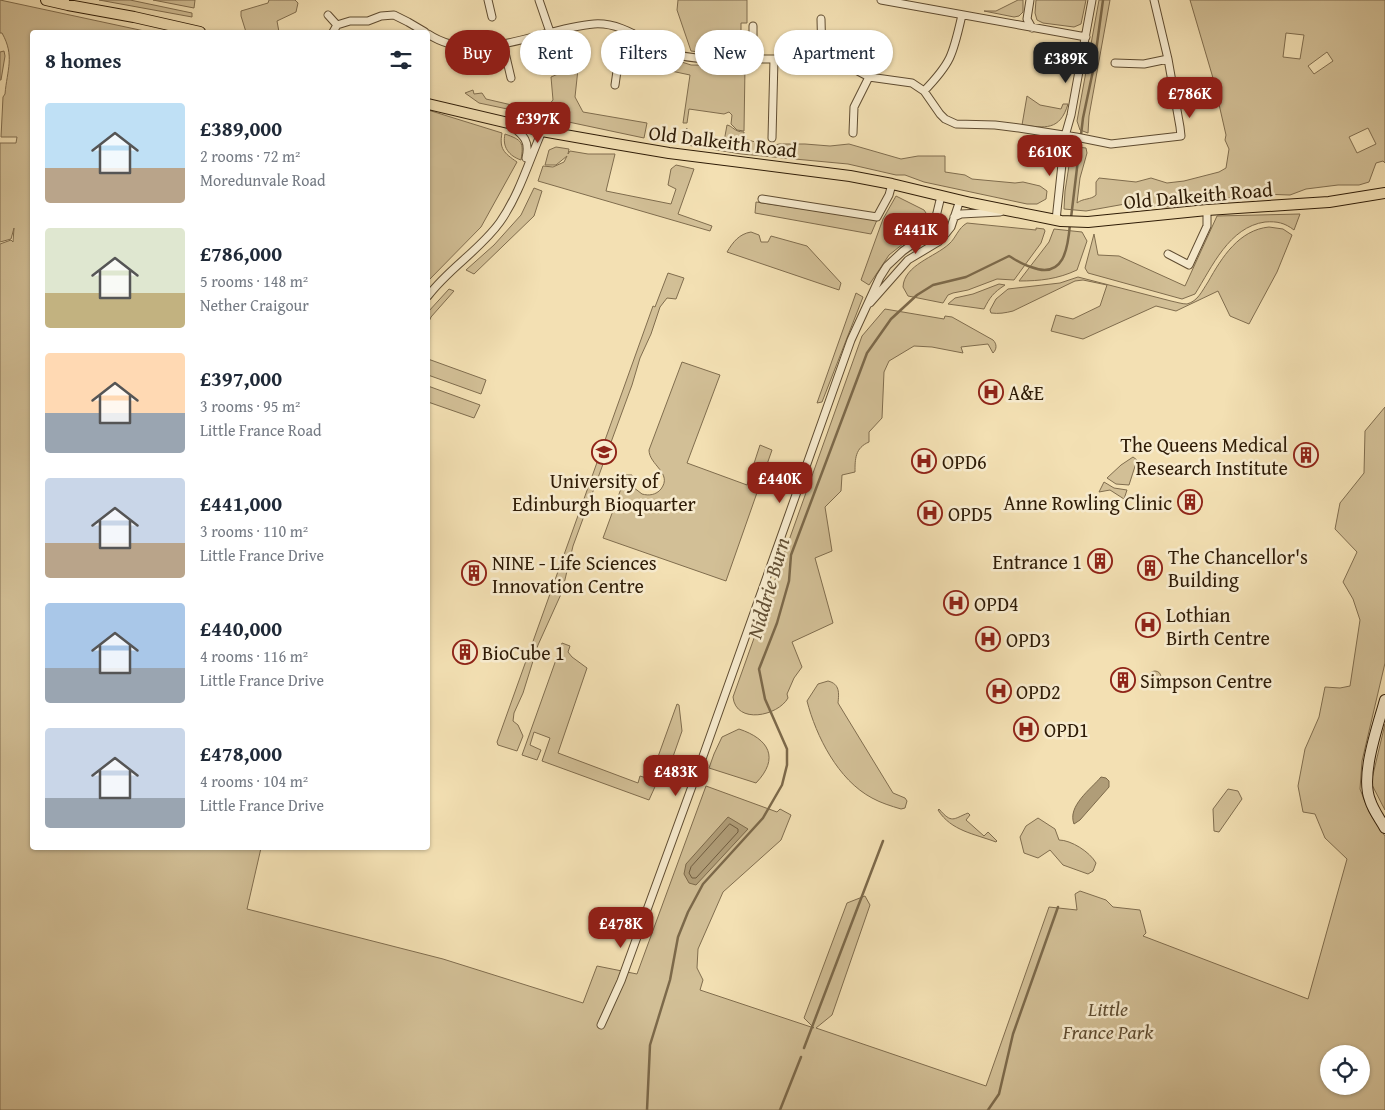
<!DOCTYPE html>
<meta charset="utf-8">
<style>
body{margin:0;font-family:"Gentium Book Plus",serif;background:#f6f6f7;color:#1f2937;height:100vh;display:flex;flex-direction:column;font-size:19px;white-space:nowrap}
*{box-sizing:border-box;margin:0}
p{font-size:16px;color:#747a83}
.icon{flex:none;width:28px;height:28px;fill:none;stroke:currentColor;stroke-width:2;stroke-linecap:round;stroke-linejoin:round}
.map{position:relative;flex:1;overflow:hidden}
.details{position:absolute;left:30px;top:30px;width:400px;height:820px;display:flex;flex-direction:column;background:#fff;border-radius:5px;box-shadow:0 1px 4px #0004}
.details>*{flex:none}
.guide{position:absolute;left:445px;top:30px;width:475px;height:45px;display:flex;gap:10px}
.tools{position:absolute;left:1320px;top:1045px;display:grid;gap:10px}
.tools a{display:grid;place-items:center;width:50px;height:50px;border-radius:50%;background:#fff;box-shadow:0 1px 4px #0004;font-size:25px}
.price{position:absolute;translate:-50% -42px;padding:0 11px;border-radius:10px;background:#8f2418;color:#fff;font-size:16px;line-height:32px;filter:drop-shadow(0 1px 2px #0008)}
.price::after{content:'';position:absolute;left:50%;top:30px;width:15px;height:11px;margin-left:-8px;background:inherit;clip-path:polygon(0 0,100% 0,50% 100%)}
.price.active{background:#222;color:#fff}
ul{padding:0;list-style:none}
li{display:flex;align-items:center;gap:15px;height:125px;padding:0 15px}
li span{display:grid;place-items:center;flex:none;width:140px;height:100px;border-radius:5px;color:#555}
li>.icon{margin-inline-start:auto}
span .icon{width:60px;height:60px;fill:#fffc;stroke-width:1}
li b{font-size:21px}
h2{display:flex;justify-content:space-between;align-items:center;height:60px;padding:0 15px;font-size:21px}
.chip{padding:0 18px;border-radius:22px;background:#fff;box-shadow:0 1px 4px #0004;font-size:18px;line-height:45px}
.chip.active{background:#8f2418;color:#fff}
.map>svg:first-child{display:block}
.green{fill:#d2bf96;stroke:#806d4e;fill-rule:evenodd}
.water{fill:#b09d78;stroke:#7c694a}
.lines{fill:none;stroke-linecap:round;stroke-linejoin:round}
.shore{stroke:#6f5c3f;stroke-width:1}
.stream{stroke:#7c694a;stroke-width:2.5}
.street-casing{stroke:#5f4c31;stroke-width:9}
.secondary-casing{stroke:#2e1b06;stroke-width:12}
.primary-casing{stroke:#2e1b06;stroke-width:12}
.street{stroke:#f7ebce;stroke-width:7}
.secondary{stroke:#f7ebce;stroke-width:10}
.primary{stroke:#f3e0b3;stroke-width:10}
.labels{text-anchor:middle;dominant-baseline:central;stroke-width:5;stroke-linejoin:round;paint-order:stroke}
.street-label{font-size:20px;fill:#2e1b06;stroke:#f7ebce}
.poi-label{font-size:20px;fill:#2e1b06;stroke:#f7ebce;text-anchor:start}
.park-label{font-size:20px;font-style:italic;fill:#5f4c31;stroke:#f7ebce}
.water-label{font-size:21px;font-style:italic;fill:#624f34;stroke:#f7ebce}
</style>
<div class="map">
<svg width="1385" height="1110" viewBox="0 0 1385 1110">
<rect width="100%" height="100%" fill="#f3e0b3"/>
<filter id="stains"><feTurbulence type="fractalNoise" baseFrequency=".004" numOctaves="4"/><feColorMatrix values="0 0 0 0 .2 0 0 0 0 .09 0 0 0 0 .02 0 0 0 .5 -.17"/></filter>
<radialGradient id="worn" r=".72"><stop offset=".6" stop-color="#630" stop-opacity="0"/><stop offset="1" stop-color="#630" stop-opacity=".3"/></radialGradient>
<path class="green" d="M0,0L149,32H32V848H261L247,909L443,959L583,1003L597,966L637,974L706,786L777,812L780,809L791,815L781,840L723,892L698,949L697,968L703,980L700,990L814,1028L804,1018L847,903L865,896L870,905L832,1015L816,1028L986,1086L1049,907L1077,910L1075,894L1080,891L1106,900L1113,907L1140,910L1146,933L1143,936L1308,999L1347,859L1325,838L1315,814L1303,812L1298,786L1305,749L1319,717L1325,687L1340,688L1350,686L1360,620L1353,599L1343,582L1357,552L1335,529L1340,503L1364,473L1365,431L1385,407V663L1362,761L1360,789L1369,812L1385,836V1110H0V244L11,240L13,242L14,228L11,239L0,242V143H16L17,137H1L3,97L5,94C7,70 15,56 2,33H0ZM1329,1054H1361V1086H1329Z
M99,0H130L192,13V17Z
M153,0H195L194,8Z
M269,0H295L298,3L296,12L277,21L279,32H246L241,16V11L268,3Z
M678,0H747V23H741V40L747,41L748,50L743,54L707,53L691,51L677,10Z
M1018,0H1023V12L1019,16L1014,17L984,11H996Z
M1036,0H1086L1081,24L1074,27L1043,23L1037,20L1035,13Z
M1099,0H1110L1089,116L1088,133L1080,130L1077,121Z
M1190,0H1385V163L1383,161L1376,163L1369,182L1359,185H1338L1306,189L1290,195L1260,194L1233,196L1222,201H1211L1196,206L1164,207L1125,204L1086,211L1064,209L1065,191L1071,153L1076,147L1086,148L1087,153L1080,178L1077,203C1083,198 1091,200 1096,195V182L1099,178L1136,182L1151,178L1167,183L1184,181L1219,172L1226,168L1229,149L1225,140L1226,135L1213,78ZM1286,33L1304,35L1300,59L1283,57ZM1327,52L1333,61L1314,74L1308,66ZM1368,128L1376,144L1357,153L1349,137Z
M562,38L566,66L578,69L575,97L583,112L647,123L644,138L479,103L465,93L473,90L474,94L482,93L486,99L516,106L526,105L527,108H546L553,100L551,77L558,74L561,64L555,39Z
M4,51L5,56L1,80H0V52Z
M660,55L691,65L745,66L744,131L737,130L731,124L732,115L729,112L724,114L689,109L687,123H683L690,75L657,68Z
M1027,96L1040,105L1061,109L1063,104H1068C1060,131 1045,128 1022,125Z
M428,110L502,133C499,149 504,153 517,162L481,227L428,281Z
M727,125C733,126 734,132 744,132V139L771,146L779,144H805L830,146L849,144L901,159L918,156H945V172L965,175L972,179L1015,183L1023,182L1040,186L1047,191L1046,199L1037,204H1027L924,182L905,175H896L848,164L741,154L681,144L685,130L687,128L685,141L723,147Z
M505,134C522,140 524,142 521,160C509,156 502,147 505,134Z
M556,147L569,149L568,154L570,151L588,154H615L606,191L671,204L676,189L668,185L671,169L676,165L694,169L678,214L712,226L710,231L538,181L543,166L553,167L564,162L567,156L556,165H545L549,150Z
M534,188L542,191L534,216L474,274L466,270L494,245L521,215Z
M896,196L924,210L926,213V219H929L923,228L889,255L869,285L861,280L883,219Z
M756,202L877,220L871,234L755,213Z
M1300,214L1294,230C1285,223 1277,221 1265,222C1229,227 1212,267 1195,294L1182,299L1088,273L1085,268L1094,234L1098,255L1119,256L1185,286L1217,216Z
M967,223L1036,230V228L1044,229L1045,231L1041,243L1014,280L997,279L968,290L953,293L948,295L943,303L908,296L903,287C904,265 935,257 949,244C956,238 958,228 967,223Z
M1269,227L1283,229L1292,235L1277,272L1249,324L1230,316L1218,291L1176,311L1156,306L1083,339L1051,331L1056,315L1073,319L1100,306L1107,285L1083,280L1075,281L1013,311C1005,313 999,314 991,313L990,310L996,299L1008,289L1060,283L1078,277L1171,301C1176,302 1182,304 1187,304C1198,301 1202,291 1208,282C1222,257 1239,230 1269,227Z
M1054,229L1082,232L1087,241L1077,270C1058,279 1040,281 1019,281L1049,242Z
M751,232L759,235L761,242H768L771,236L807,246L841,283L839,290L727,252C733,242 739,234 751,232Z
M668,273L684,278L676,299L667,298L660,307L651,334L640,358L632,385L573,546L562,592L538,645L523,693L514,713L513,721L518,725L523,736L517,751L498,745L497,742L653,306L655,307Z
M999,284L1005,285C993,293 990,297 984,309L948,304L955,298L973,294Z
M449,289L454,291L431,317L428,324V312Z
M856,293L863,297L822,402L817,403Z
M885,309L944,319L945,316L952,317L993,340C997,344 997,349 993,353L988,344L961,347L963,353L932,347L914,346L889,361L884,372L882,418L869,432V442C855,448 855,459 855,472L842,475L841,491L825,507L832,551L815,558L833,623L792,642L802,667L794,678L787,694L788,698C778,716 736,725 733,697L862,336Z
M428,359L486,380L481,394L428,375Z
M682,362L720,375L687,463L747,485L760,445L772,450L726,581L603,538L626,475H632L633,487L642,494C649,496 656,495 661,489C673,473 649,465 649,450Z
M428,386L480,405L474,418L428,402Z
M1133,457L1137,460L1129,485L1116,484L1107,478L1121,465Z
M1104,482L1114,488L1127,490L1124,499L1110,490L1099,492Z
M562,643L570,646L568,652L572,657L587,668L558,753L638,783L640,776L650,779L677,704L679,705L682,731L668,771L663,769L649,800L542,761L550,738L534,732L530,745L541,750L537,760L522,755Z
M1149 677a6 6 0 1 1 12 0a6 6 0 1 1-12 0Z
M828,681C840,684 839,693 838,703L893,793L905,798L907,801L905,808L901,809C891,806 881,803 872,798C838,780 816,736 807,701L818,684Z
M1385,724V810L1371,783Z
M739,729C769,739 780,758 756,783L709,768L714,754L722,737Z
M1228,789L1238,791L1242,799L1219,832L1214,831L1213,809Z
M939,809C952,824 953,819 968,813L970,815L966,820L984,836L988,832L997,841L996,842C975,834 951,831 938,810Z
M1038,818L1055,829L1059,840C1071,840 1090,852 1096,863L1093,871L1088,874L1063,865L1050,850L1038,858L1024,853L1020,837L1026,826Z"/>
<path class="water" d="M1101,777L1106,778L1109,781V787L1080,820L1074,824C1067,806 1091,789 1101,777Z
M728,817L748,829L696,885L689,883L684,874L686,864Z"/>
<g class="lines">
<path class="shore" d="M730,824L738,829V832L696,878H692L689,873L691,867Z"/>
<path class="stream" d="M1071,218L1083,118L1094,66L1103,0
M804,1048L883,841
M647,1110L650,1045L670,980L678,937L688,912L703,884L763,818L782,785L787,765V749L765,699L759,669L777,623L789,581L791,555L867,353L891,319L917,295L933,285L966,277L1009,256C1016,260 1023,265 1031,267C1064,280 1068,248 1070,224
M780,1110L801,1057
M988,1110L999,1094L1013,1034L1058,907"/>
<defs>
<path id="street" d="M488,0L492,17
M539,0L550,32
M881,0L1086,37
M1030,0L1027,19L1032,28
M328,15L337,25L333,32
M821,19L822,58
M337,25L350,21H368L381,16L394,15L408,22L425,32
M753,26V59
M428,34C478,67 540,28 594,24C622,22 645,42 669,52C681,57 693,58 706,59H831L839,61L869,77L912,83L924,91L940,114L945,119L956,124L995,125L1019,128L1076,137L1111,144L1181,136L1180,127L1168,59L1154,0
M503,44L511,78
M1115,63L1144,64L1168,59
M615,85L619,57L632,33
M924,91C952,62 953,54 962,15
M512,126C524,136 530,141 526,158
M853,133L854,107L869,77
M772,138L774,59
M762,199L877,217L889,195L892,184
M954,217L961,214L1000,212
M1056,220L1065,136L1071,115L1092,0
M1168,254L1189,265L1207,226V210
M428,296C449,268 480,250 500,222C519,195 529,161 542,131
M870,303L908,260L938,242L943,237L951,227L960,200
M601,1025L621,981L702,759L851,340L880,277L887,266L903,251L931,231L934,225L941,196"/>
<path id="secondary" d="M1385,700C1378,726 1360,775 1370,800C1373,810 1380,819 1385,828"/>
<path id="primary" d="M46,0L68,5L134,17L200,32
M428,104L542,131L610,143L669,153L850,176L892,184L971,203L1061,221L1088,222L1207,210L1329,202L1385,193"/>
</defs>
<use href="#street" class="street-casing"/>
<use href="#secondary" class="secondary-casing"/>
<use href="#primary" class="primary-casing"/>
<use href="#street" class="street"/>
<use href="#secondary" class="secondary"/>
<use href="#primary" class="primary"/>
</g>
<defs>
<symbol id="hospital-ring" viewBox="-11 -11 22 22"><circle r="9.5" fill="#f7ebce" stroke="#8f2418" stroke-width="1.5"/><path d="M-5-5h3v3.5h4V-5h3V5h-3V1.5h-4V5h-3Z" fill="#8f2418"/></symbol>
<symbol id="university-ring" viewBox="-11 -11 22 22"><circle r="9.5" fill="#f7ebce" stroke="#8f2418" stroke-width="1.5"/><path d="M0-5L7-2L0 1L-7-2ZM-4 1L0 2.5L4 1V4Q0 6-4 4Z" fill="#8f2418"/></symbol>
<symbol id="building-ring" viewBox="-11 -11 22 22"><circle r="9.5" fill="#f7ebce" stroke="#8f2418" stroke-width="1.5"/><path d="M-4-6H4V6H1V3H-1V6H-4ZM-2.5-4.3h1.7v1.8h-1.7ZM.8-4.3h1.7v1.8H.8ZM-2.5-1h1.7V.8h-1.7ZM.8-1h1.7V.8H.8Z" fill="#8f2418"/></symbol>
</defs>
<g fill-rule="evenodd">
<use href="#hospital-ring" x="977" y="378" width="28" height="28"/>
<use href="#university-ring" x="590" y="438" width="28" height="28"/>
<use href="#building-ring" x="1292" y="441" width="28" height="28"/>
<use href="#hospital-ring" x="910" y="447" width="28" height="28"/>
<use href="#building-ring" x="1176" y="488" width="28" height="28"/>
<use href="#hospital-ring" x="916" y="499" width="28" height="28"/>
<use href="#building-ring" x="1086" y="547" width="28" height="28"/>
<use href="#building-ring" x="1136" y="554" width="28" height="28"/>
<use href="#building-ring" x="460" y="559" width="28" height="28"/>
<use href="#hospital-ring" x="942" y="589" width="28" height="28"/>
<use href="#hospital-ring" x="1134" y="611" width="28" height="28"/>
<use href="#hospital-ring" x="974" y="625" width="28" height="28"/>
<use href="#building-ring" x="451" y="638" width="28" height="28"/>
<use href="#building-ring" x="1109" y="666" width="28" height="28"/>
<use href="#hospital-ring" x="985" y="677" width="28" height="28"/>
<use href="#hospital-ring" x="1012" y="715" width="28" height="28"/>
</g>
<g class="labels">
<g class="street-label">
<text transform="translate(723 141) rotate(7)">Old Dalkeith Road</text>
<text transform="translate(1198 195) rotate(-5)">Old Dalkeith Road</text>
</g>
<g class="poi-label">
<text x="1008" y="392">A&amp;E</text>
<text x="1288" y="444" text-anchor="end">The Queens Medical<tspan x="1288" dy="23">Research Institute</tspan></text>
<text x="942" y="461">OPD6</text>
<text x="604" y="480" text-anchor="middle">University of<tspan x="604" dy="23">Edinburgh Bioquarter</tspan></text>
<text x="1172" y="502" text-anchor="end">Anne Rowling Clinic</text>
<text x="948" y="513">OPD5</text>
<text x="1168" y="556">The Chancellor's<tspan x="1168" dy="23">Building</tspan></text>
<text x="1082" y="561" text-anchor="end">Entrance 1</text>
<text x="492" y="562">NINE - Life Sciences<tspan x="492" dy="23">Innovation Centre</tspan></text>
<text x="974" y="603">OPD4</text>
<text x="1166" y="614">Lothian<tspan x="1166" dy="23">Birth Centre</tspan></text>
<text x="1006" y="639">OPD3</text>
<text x="482" y="652">BioCube 1</text>
<text x="1140" y="680">Simpson Centre</text>
<text x="1016" y="691">OPD2</text>
<text x="1044" y="729">OPD1</text>
</g>
<g class="park-label">
<text x="1108" y="1008">Little<tspan x="1108" dy="23">France Park</tspan></text>
</g>
<g class="water-label">
<text transform="translate(768 588) rotate(-74)">Niddrie Burn</text>
</g>
</g>
<rect width="100%" height="100%" filter="url(#stains)"/>
<rect width="100%" height="100%" fill="url(#worn)"/>
</svg>
<div class="tools">
<a><svg class="icon" aria-label="locate" viewBox="0 0 24 24"><circle cx="12" cy="12" r="6"/><path d="M12 2v4M12 18v4M2 12h4M18 12h4"/></svg></a>
</div>
<b class="price active" style="left:1066px;top:84px">£389K</b>
<b class="price" style="left:1190px;top:119px">£786K</b>
<b class="price" style="left:538px;top:144px">£397K</b>
<b class="price" style="left:1050px;top:177px">£610K</b>
<b class="price" style="left:916px;top:255px">£441K</b>
<b class="price" style="left:780px;top:504px">£440K</b>
<b class="price" style="left:676px;top:797px">£483K</b>
<b class="price" style="left:621px;top:949px">£478K</b>
<div class="guide">
<a class="chip active">Buy</a>
<a class="chip">Rent</a>
<a class="chip">Filters</a>
<a class="chip">New</a>
<a class="chip">Apartment</a>
</div>
<section class="details">
<h2>8 homes<svg class="icon" aria-label="filters" viewBox="0 0 24 24"><path d="M4 7h16M4 17h16"/><circle cx="9" cy="7" r="2"/><circle cx="15" cy="17" r="2"/></svg></h2>
<ul>
<li><span style="background:linear-gradient(#bfe0f5 65%,#b9a48a 0)"><svg class="icon" aria-label="home" viewBox="0 0 24 24"><path d="M3 11l9-7 9 7M6 9v11h12V9"/></svg></span><div><b>£389,000</b><p>2 rooms · 72 m²</p><p>Moredunvale Road</p></div></li>
<li><span style="background:linear-gradient(#dfe7d0 65%,#c2b280 0)"><svg class="icon" aria-label="home" viewBox="0 0 24 24"><path d="M3 11l9-7 9 7M6 9v11h12V9"/></svg></span><div><b>£786,000</b><p>5 rooms · 148 m²</p><p>Nether Craigour</p></div></li>
<li><span style="background:linear-gradient(#ffd9b3 60%,#9aa5b1 0)"><svg class="icon" aria-label="home" viewBox="0 0 24 24"><path d="M3 11l9-7 9 7M6 9v11h12V9"/></svg></span><div><b>£397,000</b><p>3 rooms · 95 m²</p><p>Little France Road</p></div></li>
<li><span style="background:linear-gradient(#c9d6e8 65%,#b9a48a 0)"><svg class="icon" aria-label="home" viewBox="0 0 24 24"><path d="M3 11l9-7 9 7M6 9v11h12V9"/></svg></span><div><b>£441,000</b><p>3 rooms · 110 m²</p><p>Little France Drive</p></div></li>
<li><span style="background:linear-gradient(#a9c7e8 65%,#9aa5b1 0)"><svg class="icon" aria-label="home" viewBox="0 0 24 24"><path d="M3 11l9-7 9 7M6 9v11h12V9"/></svg></span><div><b>£440,000</b><p>4 rooms · 116 m²</p><p>Little France Drive</p></div></li>
<li><span style="background:linear-gradient(#c9d6e8 70%,#9aa5b1 0)"><svg class="icon" aria-label="home" viewBox="0 0 24 24"><path d="M3 11l9-7 9 7M6 9v11h12V9"/></svg></span><div><b>£478,000</b><p>4 rooms · 104 m²</p><p>Little France Drive</p></div></li>
</ul>
</section>
</div>
